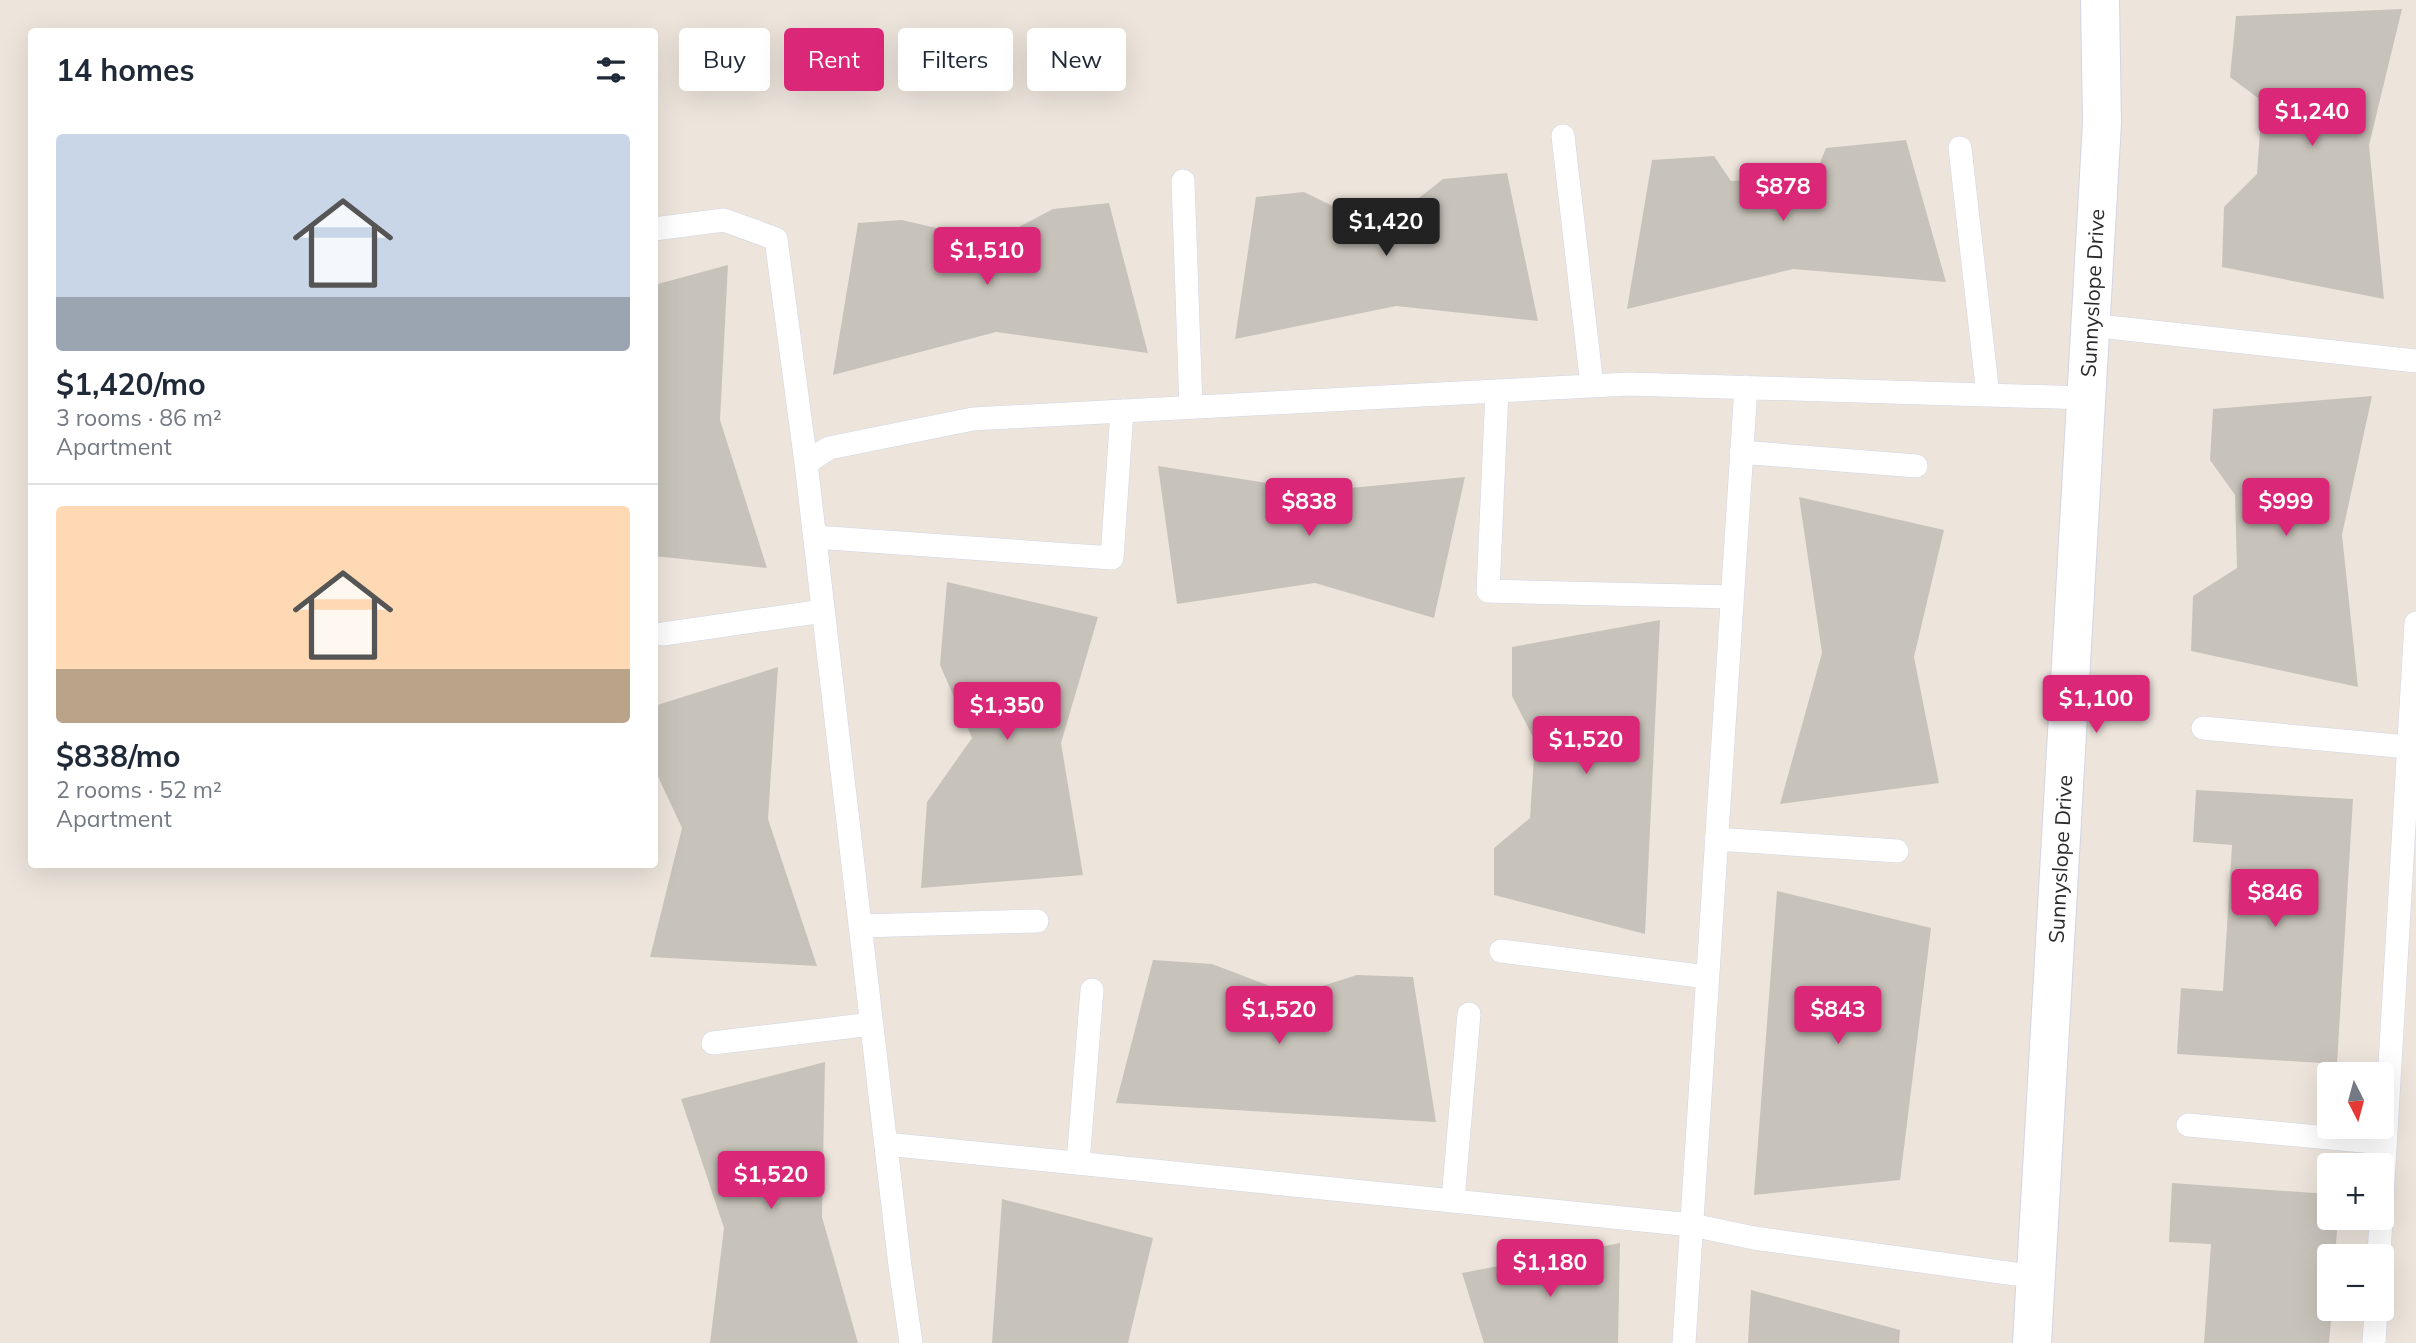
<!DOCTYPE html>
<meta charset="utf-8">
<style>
body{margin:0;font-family:Mulish,sans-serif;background:#f6f6f7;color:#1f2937;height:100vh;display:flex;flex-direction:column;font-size:26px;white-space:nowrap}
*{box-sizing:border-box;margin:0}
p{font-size:23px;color:#747a83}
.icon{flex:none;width:38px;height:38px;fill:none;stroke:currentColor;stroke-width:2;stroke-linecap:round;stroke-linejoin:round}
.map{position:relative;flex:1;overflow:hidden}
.panel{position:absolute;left:28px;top:28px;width:630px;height:840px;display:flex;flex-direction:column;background:#fff;border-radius:7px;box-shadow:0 7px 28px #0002}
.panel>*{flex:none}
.guide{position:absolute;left:679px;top:28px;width:665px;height:63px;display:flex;gap:14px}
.needle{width:46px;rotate:174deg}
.tools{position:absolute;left:2317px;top:1062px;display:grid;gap:14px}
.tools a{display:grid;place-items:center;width:77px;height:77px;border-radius:7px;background:#fff;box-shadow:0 7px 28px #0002;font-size:35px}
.price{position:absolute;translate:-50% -60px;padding:0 16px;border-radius:7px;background:#db2777;color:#fff;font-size:23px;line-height:46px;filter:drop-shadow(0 2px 4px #0008)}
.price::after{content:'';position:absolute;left:50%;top:42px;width:21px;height:16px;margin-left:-10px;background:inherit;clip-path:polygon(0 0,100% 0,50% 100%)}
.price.active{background:#222;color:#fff}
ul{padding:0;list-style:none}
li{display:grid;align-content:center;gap:14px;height:371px;padding:0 28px}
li+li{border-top:2px solid #e0e1e3}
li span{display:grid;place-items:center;height:217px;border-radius:7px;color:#555}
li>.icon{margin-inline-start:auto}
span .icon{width:126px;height:126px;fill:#fffc;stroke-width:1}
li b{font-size:30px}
h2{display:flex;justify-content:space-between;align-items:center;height:84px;padding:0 28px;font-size:30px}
.pill{padding:0 24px;border-radius:7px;background:#fff;box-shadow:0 7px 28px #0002;font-size:24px;line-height:63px}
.pill.active{background:#db2777;color:#fff}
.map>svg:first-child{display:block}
.building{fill:#c8c3ba}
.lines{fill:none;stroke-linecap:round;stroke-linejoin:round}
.service-casing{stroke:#d1d5e4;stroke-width:24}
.minor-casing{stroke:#d1d5e4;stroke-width:40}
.service{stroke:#fff;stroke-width:23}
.minor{stroke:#fff;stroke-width:38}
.labels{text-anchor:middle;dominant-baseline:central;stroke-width:6;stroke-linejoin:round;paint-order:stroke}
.street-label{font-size:21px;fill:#2a2a2a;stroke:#fff}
</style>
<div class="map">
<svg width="2416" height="1343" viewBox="0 0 2416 1343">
<rect width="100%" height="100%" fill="#ede5dc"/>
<path class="building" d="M2402,9L2369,145L2384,299L2222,267L2224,207L2257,174L2262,101L2230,77L2236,16Z
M1906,140L1946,282L1793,269L1627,309L1652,160L1714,156L1731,181L1815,175L1826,148Z
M1507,173L1538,321L1396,306L1235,339L1256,197L1304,192L1347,213L1409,206L1443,179Z
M1109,203L1148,353L996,332L833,375L858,223L902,220L992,241L1053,209Z
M728,265L720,420L767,568L654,556V285Z
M2372,396L2342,535L2358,687L2191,651L2193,596L2237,568L2235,495L2210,460L2213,409Z
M1158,466L1319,491L1465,477L1434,618L1315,583L1177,604Z
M1799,497L1944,530L1914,657L1939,783L1780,804L1822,653Z
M947,582L1098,617L1061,743L1083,875L921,888L927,802L972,738L940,665Z
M1660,620L1645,934L1494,895V848L1530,818L1535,741L1512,696V647Z
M778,667L768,819L817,966L650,957L682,828L654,768V706Z
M2196,790L2353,799L2337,1064L2177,1054L2181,988L2223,991L2232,845L2193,842Z
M1777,891L1931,928L1900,1180L1754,1195Z
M1153,960L1212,964L1294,995L1357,975L1413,977L1436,1122L1116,1103Z
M825,1062L822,1217L858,1343H710L724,1228L681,1099Z
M2172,1183L2329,1194V1218H2338L2335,1256H2329V1309H2332L2329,1343H2204L2211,1244L2169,1242Z
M1002,1199L1153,1238L1128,1343H992Z
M1620,1243L1618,1343H1484L1462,1273Z
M1751,1290L1900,1330L1899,1343H1748Z"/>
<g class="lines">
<defs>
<path id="service" d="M1563,136L1592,386
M1960,148L1988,395
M1183,181L1191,407
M654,229L724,220L776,239L806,463
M2090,325L2416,361
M1497,391L1488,591L1732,597
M1741,452L1916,466
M815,537L1112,558L1122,411
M663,634L823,611
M2203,728L2408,747
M1716,839L1897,851
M860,926L1037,921
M1501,951L1707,977
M713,1043L872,1024
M2188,1125L2385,1143
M886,1144L1692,1225L1754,1238L2036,1277
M1078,1163L1092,990
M2382,1199L2416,623
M1453,1200L1469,1014
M2379,1256L2381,1218
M911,1343L900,1266L806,463L829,448L973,419L1497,391L1629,384L2086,398
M1684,1343L1746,387
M2374,1343L2376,1309"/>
<path id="minor" d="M2032,1343L2102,123L2100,0"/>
</defs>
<use href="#service" class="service-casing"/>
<use href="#minor" class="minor-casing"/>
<use href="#service" class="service"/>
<use href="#minor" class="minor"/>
</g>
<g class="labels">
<g class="street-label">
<text transform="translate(2092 293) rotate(-87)">Sunnyslope Drive</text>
<text transform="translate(2060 859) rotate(-87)">Sunnyslope Drive</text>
</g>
</g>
</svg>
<div class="tools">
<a><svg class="needle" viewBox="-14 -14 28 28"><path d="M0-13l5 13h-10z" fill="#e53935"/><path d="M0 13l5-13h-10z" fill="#747a83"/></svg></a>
<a>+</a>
<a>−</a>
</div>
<b class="price" style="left:2312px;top:148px">$1,240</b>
<b class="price" style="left:1783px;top:223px">$878</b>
<b class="price active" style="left:1386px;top:258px">$1,420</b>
<b class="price" style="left:987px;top:287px">$1,510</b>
<b class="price" style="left:1309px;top:538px">$838</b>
<b class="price" style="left:2286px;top:538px">$999</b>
<b class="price" style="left:2096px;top:735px">$1,100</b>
<b class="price" style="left:1007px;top:742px">$1,350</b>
<b class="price" style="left:1586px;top:776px">$1,520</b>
<b class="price" style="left:2275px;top:929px">$846</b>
<b class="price" style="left:1279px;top:1046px">$1,520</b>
<b class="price" style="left:1838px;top:1046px">$843</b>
<b class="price" style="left:771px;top:1211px">$1,520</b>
<b class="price" style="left:1550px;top:1299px">$1,180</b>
<div class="guide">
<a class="pill">Buy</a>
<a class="pill active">Rent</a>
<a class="pill">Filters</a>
<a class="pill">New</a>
</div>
<section class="panel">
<h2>14 homes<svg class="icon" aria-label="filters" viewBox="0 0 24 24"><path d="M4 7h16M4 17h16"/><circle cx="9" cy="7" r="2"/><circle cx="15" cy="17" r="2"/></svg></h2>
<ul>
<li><span style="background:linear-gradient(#c9d6e8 75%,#9aa5b1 0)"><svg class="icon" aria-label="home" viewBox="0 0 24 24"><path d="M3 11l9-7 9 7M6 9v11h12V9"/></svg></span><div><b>$1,420/mo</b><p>3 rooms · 86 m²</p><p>Apartment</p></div></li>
<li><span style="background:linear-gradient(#ffd9b3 75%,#b9a48a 0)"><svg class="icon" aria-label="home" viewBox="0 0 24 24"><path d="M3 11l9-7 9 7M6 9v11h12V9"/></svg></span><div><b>$838/mo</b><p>2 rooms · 52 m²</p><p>Apartment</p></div></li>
</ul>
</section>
</div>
